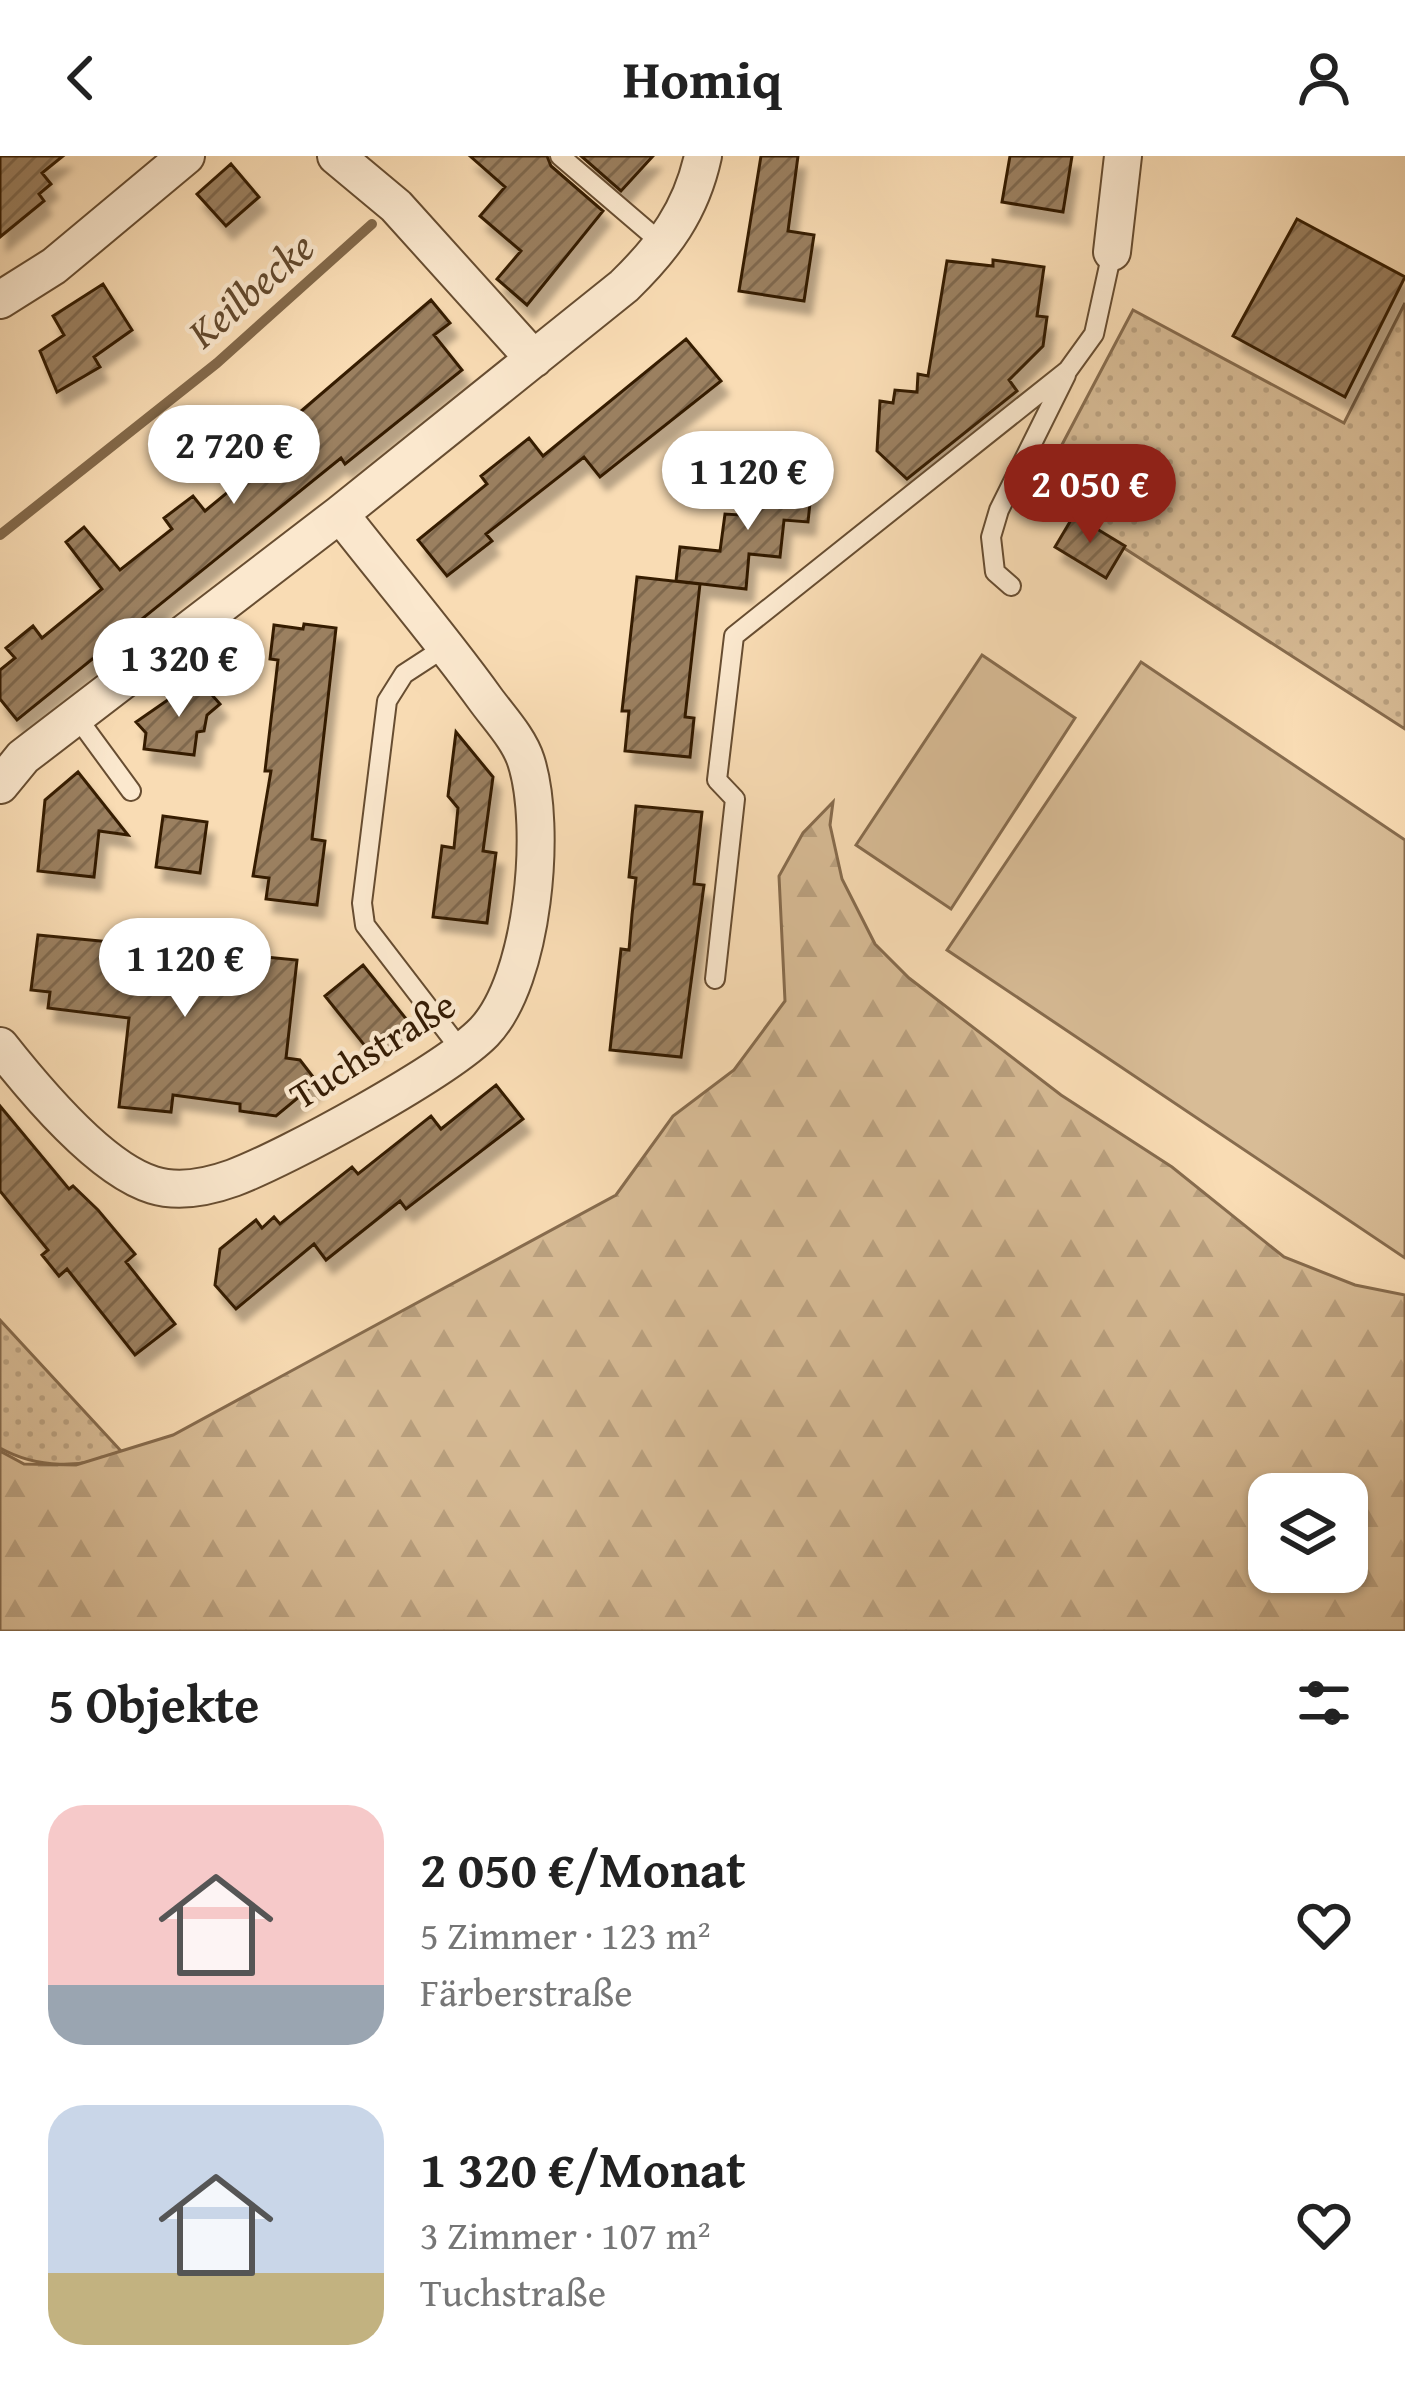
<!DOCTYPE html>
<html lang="de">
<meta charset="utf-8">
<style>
body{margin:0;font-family:"Gentium Book Plus",serif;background:#f6f6f6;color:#222;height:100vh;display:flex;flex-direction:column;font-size:45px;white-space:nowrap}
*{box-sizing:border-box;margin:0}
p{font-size:39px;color:#767676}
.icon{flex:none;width:66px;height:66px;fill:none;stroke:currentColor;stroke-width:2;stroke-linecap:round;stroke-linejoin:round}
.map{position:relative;height:1475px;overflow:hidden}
.panel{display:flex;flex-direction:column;background:#fff;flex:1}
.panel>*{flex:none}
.controls{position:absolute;left:1248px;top:1317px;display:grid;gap:24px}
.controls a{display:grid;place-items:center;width:120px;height:120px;border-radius:24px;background:#fff;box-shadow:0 3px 9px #0004;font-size:60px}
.price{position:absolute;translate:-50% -102px;padding:0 27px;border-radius:42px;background:#fff;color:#222;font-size:39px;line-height:78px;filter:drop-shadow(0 3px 6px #0008)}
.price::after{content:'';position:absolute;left:50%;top:72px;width:36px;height:27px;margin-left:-18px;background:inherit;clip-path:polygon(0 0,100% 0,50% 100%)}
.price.on{background:#8f2418;color:#fff}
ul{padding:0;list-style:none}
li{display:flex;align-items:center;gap:36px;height:300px;padding:0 48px}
li span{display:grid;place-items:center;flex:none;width:336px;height:240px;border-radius:36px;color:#555}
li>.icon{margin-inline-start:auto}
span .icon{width:144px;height:144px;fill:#fffc;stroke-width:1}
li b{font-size:51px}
h2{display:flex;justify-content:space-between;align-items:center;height:144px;padding:0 48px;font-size:51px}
header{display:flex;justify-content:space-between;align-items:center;height:156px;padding:0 48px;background:#fff;font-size:54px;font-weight:600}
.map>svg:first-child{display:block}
.grass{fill:url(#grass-dots);stroke:#876c4e;stroke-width:3}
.forest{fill:url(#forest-firs);stroke:#876c4e;stroke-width:3;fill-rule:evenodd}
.pitch{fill:#d8bc96;stroke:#876c4e;stroke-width:3}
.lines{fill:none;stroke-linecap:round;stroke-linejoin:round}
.stream{stroke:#83694a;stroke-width:10}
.building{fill:url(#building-hatch);stroke:#361d05;stroke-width:3;filter:url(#shadow)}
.lane-casing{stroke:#674d31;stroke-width:22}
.street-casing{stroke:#674d31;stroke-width:40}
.lane{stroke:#fbe8ce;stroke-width:18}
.street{stroke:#fbe8ce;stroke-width:36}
.labels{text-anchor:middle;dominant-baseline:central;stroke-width:9;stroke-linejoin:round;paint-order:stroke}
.street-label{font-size:39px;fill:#361d05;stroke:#fbe8ce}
.water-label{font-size:42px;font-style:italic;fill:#63492d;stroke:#fbe8ce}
</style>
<header><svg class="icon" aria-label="back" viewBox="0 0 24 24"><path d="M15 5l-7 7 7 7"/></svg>Homiq<svg class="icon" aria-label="person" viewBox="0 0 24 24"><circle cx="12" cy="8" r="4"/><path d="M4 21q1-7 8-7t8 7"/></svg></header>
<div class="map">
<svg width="1405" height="1475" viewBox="0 0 1405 1475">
<defs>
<pattern id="grass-dots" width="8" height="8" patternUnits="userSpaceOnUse" patternTransform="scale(3)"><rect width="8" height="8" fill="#d8bc96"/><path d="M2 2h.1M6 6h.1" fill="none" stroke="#baa180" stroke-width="1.8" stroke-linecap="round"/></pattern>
<pattern id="forest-firs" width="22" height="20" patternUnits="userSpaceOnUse" patternTransform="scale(3)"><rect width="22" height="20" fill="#d8bc96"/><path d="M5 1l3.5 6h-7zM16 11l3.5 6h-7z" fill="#baa180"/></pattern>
<pattern id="building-hatch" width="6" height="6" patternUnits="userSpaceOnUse" patternTransform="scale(3)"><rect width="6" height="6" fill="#9b8060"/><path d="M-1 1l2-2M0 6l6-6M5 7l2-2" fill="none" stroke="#7f684d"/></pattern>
<filter id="shadow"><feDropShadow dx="7" dy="13" stdDeviation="3" flood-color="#0004"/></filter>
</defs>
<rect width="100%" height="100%" fill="#f9dcb4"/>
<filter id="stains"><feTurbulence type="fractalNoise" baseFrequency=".00167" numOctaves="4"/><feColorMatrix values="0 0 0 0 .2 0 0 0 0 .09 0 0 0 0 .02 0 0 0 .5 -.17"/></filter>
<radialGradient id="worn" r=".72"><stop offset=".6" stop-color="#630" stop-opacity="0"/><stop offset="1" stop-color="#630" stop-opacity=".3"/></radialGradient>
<path class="grass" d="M1405,147V573L1037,336L1133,154L1344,267Z
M0,1164L121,1295C83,1314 36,1312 0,1292Z"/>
<path class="forest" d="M833,646L830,669L842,723L875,788L909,822L1061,939L1172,1011L1284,1101L1355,1129L1405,1139V1475H0V1295L24,1308L76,1309L173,1279L616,1039L673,960L734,914L785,845L779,720L803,677ZM1269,1338H1347V1416H1269Z"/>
<path class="pitch" d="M982,499L1075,562L951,753L856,689Z
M1141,506L1405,684V1102L947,794Z"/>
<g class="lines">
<path class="stream" d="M0,379L217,207L372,68"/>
</g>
<path class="building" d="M0,0H63L42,17L51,28L39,38L44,45L0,81Z
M470,0H547L551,10L603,55L527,149L497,123L521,95L480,60L505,31Z
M581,0H653L621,35Z
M761,0H798L788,75L814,79L804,145L739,135Z
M1010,0H1072L1063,56L1002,46Z
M231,8L259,41L226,70L197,38Z
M1297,63L1405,121L1345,241L1233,180Z
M993,104L1044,111L1037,160L1047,161L1043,190L1009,224L1017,235L907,323L877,295L880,245L893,247L895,234L917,236L918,218L928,220L947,105L993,110Z
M103,128L132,174L94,201L100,211L57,236L40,195L64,179L53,160Z
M431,144L450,167L434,179L462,214L345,308L341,302L17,564L0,543V514L15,502L6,492L33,470L42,482L102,433L66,386L84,371L120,414L172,373L164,362L193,340L205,355L268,303L258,292Z
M686,183L721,225L600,321L584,301L486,378L492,385L447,420L418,384L487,328L481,320L529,282L543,300Z
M744,321L812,328L808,366L784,364L780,401L749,398L746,433L676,425L680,391L720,395L725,358L740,359Z
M1074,359L1125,390L1106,422L1055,391Z
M637,421L700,428L685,561L694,562L690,601L625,595L629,555H622Z
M304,468L336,472L312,683L325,685L317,749L266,743L269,722L253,720L271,615H265L278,504L270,503L274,469L303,473Z
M198,523L220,548L207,559L204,575L197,576L194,599L144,593L146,577L136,566Z
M456,576L493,621L483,695L496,697L487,767L433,761L442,690L454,692L458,652L448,640Z
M78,616L128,679L99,675L94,721L38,715L45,644Z
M636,650L702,656L694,728L704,729L681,901L610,894L621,793L629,794L632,759L636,722L629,721Z
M163,660L207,666L200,717L156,711Z
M38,779L297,804L286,902L300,904L317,926L276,960L240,955V948L173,939L171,956L119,951L129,862L48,852L50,836L31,834Z
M363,809L407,864L369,895L325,840Z
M496,929L523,963L406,1053L400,1045L326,1104L314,1088L236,1153L215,1129L220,1093L256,1064L262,1072L274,1061L280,1068L352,1011L358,1018L431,960L441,973Z
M0,950L69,1033L73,1030L98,1054L135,1098L126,1106L175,1168L135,1199L67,1113L59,1120L42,1099L48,1094L0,1035Z"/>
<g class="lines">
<defs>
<path id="lane" d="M560,0L664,89
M1011,430L995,416L991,381L999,354L1066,219
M447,490L404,518L387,545L362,747L365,769L461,894
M76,560L131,635
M715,823L735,643L717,624L734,480L1068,214L1094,178L1112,96"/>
<path id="street" d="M336,0L396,50L534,203
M1112,96L1123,0
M0,144L54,110L186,0
M0,629L23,601L340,358L624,130C664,91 691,55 703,0
M0,890C34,933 100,1013 153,1029C179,1037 208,1031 233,1022C287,1002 446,915 484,876C534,824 547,670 526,605C519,583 500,563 486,544C440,480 389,421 340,358"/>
</defs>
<use href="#lane" class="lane-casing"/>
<use href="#street" class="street-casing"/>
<use href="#lane" class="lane"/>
<use href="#street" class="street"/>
</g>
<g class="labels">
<g class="street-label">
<text transform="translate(372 893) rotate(-32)">Tuchstraße</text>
</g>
<g class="water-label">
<text transform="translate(250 133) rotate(-41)">Keilbecke</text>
</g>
</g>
<rect width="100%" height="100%" filter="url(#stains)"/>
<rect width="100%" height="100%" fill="url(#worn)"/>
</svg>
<div class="controls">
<a><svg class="icon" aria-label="layers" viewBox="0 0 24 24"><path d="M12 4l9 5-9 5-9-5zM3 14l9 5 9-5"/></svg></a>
</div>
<b class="price" style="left:234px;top:351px">2 720 €</b>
<b class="price" style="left:748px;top:377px">1 120 €</b>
<b class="price on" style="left:1090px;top:390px">2 050 €</b>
<b class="price" style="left:179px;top:564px">1 320 €</b>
<b class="price" style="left:185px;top:864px">1 120 €</b>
</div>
<section class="panel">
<h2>5 Objekte<svg class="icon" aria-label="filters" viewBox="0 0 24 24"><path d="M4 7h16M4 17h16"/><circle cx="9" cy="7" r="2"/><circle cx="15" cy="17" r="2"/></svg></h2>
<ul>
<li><span style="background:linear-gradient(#f6c9c9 75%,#9aa5b1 0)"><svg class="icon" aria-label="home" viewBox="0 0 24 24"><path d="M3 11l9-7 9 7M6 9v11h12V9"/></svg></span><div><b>2 050 €/Monat</b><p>5 Zimmer · 123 m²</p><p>Färberstraße</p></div><svg class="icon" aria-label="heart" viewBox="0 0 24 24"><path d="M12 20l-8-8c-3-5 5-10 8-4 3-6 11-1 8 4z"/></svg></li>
<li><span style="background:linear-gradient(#c9d6e8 70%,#c2b280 0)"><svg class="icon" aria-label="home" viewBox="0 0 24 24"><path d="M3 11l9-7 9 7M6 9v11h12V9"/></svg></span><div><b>1 320 €/Monat</b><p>3 Zimmer · 107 m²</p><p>Tuchstraße</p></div><svg class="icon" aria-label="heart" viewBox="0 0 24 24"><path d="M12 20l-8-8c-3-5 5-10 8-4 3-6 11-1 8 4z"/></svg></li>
</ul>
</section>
